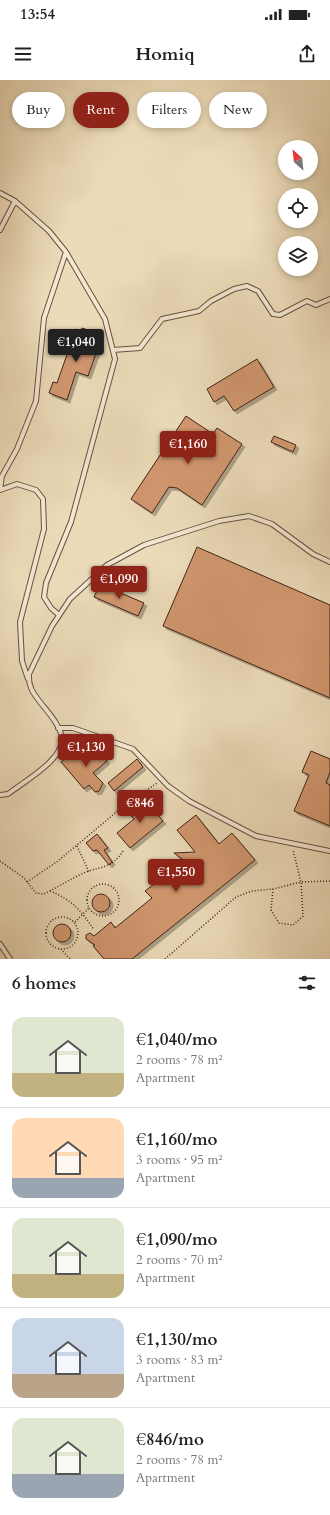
<!DOCTYPE html>
<meta charset="utf-8">
<style>
body{margin:0;font-family:Cardo,serif;background:#f6f6f6;color:#222;height:100vh;display:flex;flex-direction:column;font-size:15px;white-space:nowrap}
*{box-sizing:border-box;margin:0}
p{font-size:13px;color:#767676}
.icon{flex:none;width:22px;height:22px;fill:none;stroke:currentColor;stroke-width:2;stroke-linecap:round;stroke-linejoin:round}
.map{position:relative;height:879px;overflow:hidden}
.side{display:flex;flex-direction:column;background:#fff;flex:1}
.side>*{flex:none}
.banner{position:absolute;left:12px;top:12px;width:306px;height:36px;display:flex;gap:8px}
.needle{width:26px;rotate:333deg}
.buttons{position:absolute;left:278px;top:60px;display:grid;gap:8px}
.buttons a{display:grid;place-items:center;width:40px;height:40px;border-radius:50%;background:#fff;box-shadow:0 2px 6px #0003;font-size:20px}
.price{position:absolute;translate:-50% -34px;padding:0 9px;border-radius:4px;background:#8f2418;color:#fff;font-size:13px;line-height:26px;filter:drop-shadow(0 1px 2px #0008)}
.price::after{content:'';position:absolute;left:50%;top:24px;width:12px;height:9px;margin-left:-6px;background:inherit;clip-path:polygon(0 0,100% 0,50% 100%)}
.price.current{background:#222;color:#fff}
ul{padding:0;list-style:none}
li{display:flex;align-items:center;gap:12px;height:100px;padding:0 12px}
li+li{border-top:1px solid #e0e0e0}
li span{display:grid;place-items:center;flex:none;width:112px;height:80px;border-radius:12px;color:#555}
li>.icon{margin-inline-start:auto}
span .icon{width:48px;height:48px;fill:#fffc;stroke-width:1}
li b{font-size:17px}
h2{display:flex;justify-content:space-between;align-items:center;height:48px;padding:0 12px;font-size:17px}
.chip{padding:0 14px;border-radius:18px;background:#fff;box-shadow:0 2px 6px #0003;font-size:14px;line-height:36px}
.chip.current{background:#8f2418;color:#fff}
.status{display:flex;justify-content:space-between;align-items:center;height:28px;padding:0 20px;background:#fff;direction:ltr}
.status svg{height:11px;fill:currentColor}
header{display:flex;justify-content:space-between;align-items:center;height:52px;padding:0 12px;background:#fff;font-size:18px;font-weight:800}
.map>svg:first-child{display:block}
.building{fill:#d29870;stroke:#3f2217;filter:url(#shadow)}
.lines{fill:none;stroke-linecap:round;stroke-linejoin:round}
.lane-casing{stroke:#6a5040;stroke-width:6}
.path{stroke:#3f2217;stroke-width:1.5;stroke-dasharray:1 2;stroke-linecap:butt}
.lane{stroke:#f3e8d2;stroke-width:4}
</style>
<div class="status"><b>13:54</b><svg viewBox="0 0 49 12"><path d="M0 12V9h3v3zM5 12V6h3v6zM10 12V3h3v9zM15 12V0h3v12zM26 1h20v11H26zM47 4h2v5h-2z"/></svg></div>
<header><svg class="icon" aria-label="menu" viewBox="0 0 24 24"><path d="M4 6h16M4 12h16M4 18h16"/></svg>Homiq<svg class="icon" aria-label="share" viewBox="0 0 24 24"><path d="M12 15V3M7 8l5-5 5 5M5 13v7h14v-7"/></svg></header>
<div class="map">
<svg width="330" height="879" viewBox="0 0 330 879">
<defs>
<filter id="shadow"><feDropShadow dx="3" dy="3" stdDeviation="0" flood-color="#0004"/></filter>
</defs>
<rect width="100%" height="100%" fill="#ecdbb9"/>
<filter id="stains"><feTurbulence type="fractalNoise" baseFrequency=".005" numOctaves="4"/><feColorMatrix values="0 0 0 0 .2 0 0 0 0 .09 0 0 0 0 .02 0 0 0 .5 -.17"/></filter>
<radialGradient id="worn" r=".72"><stop offset=".6" stop-color="#630" stop-opacity="0"/><stop offset="1" stop-color="#630" stop-opacity=".3"/></radialGradient>
<path class="building" d="M82,248L88,250L86,257L100,262L88,296L76,292L67,320L49,313L53,302L57,303L76,249L81,251Z
M257,279L274,307L234,331L224,316L214,322L207,309Z
M186,336L213,354L217,348L242,364L202,425L177,408L169,407L152,433L131,419Z
M274,356L296,365L293,372L271,362Z
M197,467L330,525V618L163,546Z
M100,504L144,523L138,536L94,517Z
M97,667L107,681L93,693L103,703L99,711L95,712L89,705L84,709L61,682L75,671L82,679Z
M311,671L330,679V692L326,703L330,705V746L294,731L309,695L302,692Z
M137,679L143,687L114,711L108,703Z
M141,721L147,729L150,726L163,741L130,768L117,753L134,739L128,732Z
M196,735L219,764L232,753L255,780L132,879H104L93,866L95,865L86,859V855L90,853L94,856L111,842L115,848L152,818L145,811L158,801L160,804L185,784L186,782L174,773L195,772L177,750Z
M97,754L108,768L104,770L112,782L109,785L97,770L93,771L86,763Z
M92 823a9 9 0 1 1 18 0a9 9 0 1 1-18 0Z
M53 853a9 9 0 1 1 18 0a9 9 0 1 1-18 0Z"/>
<g class="lines">
<defs>
<path id="lane" d="M0,113L15,121L0,150
M113,270L140,268L162,239L199,231L211,221L234,209L247,206L258,211L273,234L280,235L307,221L316,225L330,219
M0,410L2,396L17,369L36,321L44,238L66,172L49,151L15,121
M0,410L17,404L36,410L43,419L44,449L20,542L22,581L28,599
M59,535L51,528L44,517L46,503L71,442L115,279L105,239L66,172
M58,648H73L133,669L168,706L189,721L256,756L330,771
M0,715L8,714C23,702 64,680 62,658C60,645 48,632 40,622C33,613 28,606 29,594L52,546L70,519L107,485L144,465L219,441L249,436L272,444L313,474L330,482
M0,864L10,879"/>
</defs>
<use href="#lane" class="lane-casing"/>
<path class="path" d="M77,766L89,792
M0,781L24,798L36,813L44,814C58,807 72,798 86,792C103,786 112,788 123,771
M27,802L58,781L126,724L157,703
M87 820a16 16 0 1 1 32 0a16 16 0 1 1-32 0Z
M273,809L271,830L279,843L293,845L303,836L301,802L330,801
M50,811C72,820 81,830 94,850
M46 853a16 16 0 1 1 32 0a16 16 0 1 1-32 0Z
M75,842L89,828
M61,869L70,879
M165,879L236,817L252,811L273,809L301,802L293,770"/>
<use href="#lane" class="lane"/>
</g>
<rect width="100%" height="100%" filter="url(#stains)"/>
<rect width="100%" height="100%" fill="url(#worn)"/>
</svg>
<div class="buttons">
<a><svg class="needle" viewBox="-14 -14 28 28"><path d="M0-13l5 13h-10z" fill="#e53935"/><path d="M0 13l5-13h-10z" fill="#767676"/></svg></a>
<a><svg class="icon" aria-label="locate" viewBox="0 0 24 24"><circle cx="12" cy="12" r="6"/><path d="M12 2v4M12 18v4M2 12h4M18 12h4"/></svg></a>
<a><svg class="icon" aria-label="layers" viewBox="0 0 24 24"><path d="M12 4l9 5-9 5-9-5zM3 14l9 5 9-5"/></svg></a>
</div>
<b class="price current" style="left:76px;top:283px">€1,040</b>
<b class="price" style="left:188px;top:385px">€1,160</b>
<b class="price" style="left:119px;top:520px">€1,090</b>
<b class="price" style="left:86px;top:688px">€1,130</b>
<b class="price" style="left:140px;top:744px">€846</b>
<b class="price" style="left:176px;top:813px">€1,550</b>
<div class="banner">
<a class="chip">Buy</a>
<a class="chip current">Rent</a>
<a class="chip">Filters</a>
<a class="chip">New</a>
</div>
</div>
<section class="side">
<h2>6 homes<svg class="icon" aria-label="filters" viewBox="0 0 24 24"><path d="M4 7h16M4 17h16"/><circle cx="9" cy="7" r="2"/><circle cx="15" cy="17" r="2"/></svg></h2>
<ul>
<li><span style="background:linear-gradient(#dfe7d0 70%,#c2b280 0)"><svg class="icon" aria-label="home" viewBox="0 0 24 24"><path d="M3 11l9-7 9 7M6 9v11h12V9"/></svg></span><div><b>€1,040/mo</b><p>2 rooms · 78 m²</p><p>Apartment</p></div></li>
<li><span style="background:linear-gradient(#ffd9b3 75%,#9aa5b1 0)"><svg class="icon" aria-label="home" viewBox="0 0 24 24"><path d="M3 11l9-7 9 7M6 9v11h12V9"/></svg></span><div><b>€1,160/mo</b><p>3 rooms · 95 m²</p><p>Apartment</p></div></li>
<li><span style="background:linear-gradient(#dfe7d0 70%,#c2b280 0)"><svg class="icon" aria-label="home" viewBox="0 0 24 24"><path d="M3 11l9-7 9 7M6 9v11h12V9"/></svg></span><div><b>€1,090/mo</b><p>2 rooms · 70 m²</p><p>Apartment</p></div></li>
<li><span style="background:linear-gradient(#c9d6e8 70%,#b9a48a 0)"><svg class="icon" aria-label="home" viewBox="0 0 24 24"><path d="M3 11l9-7 9 7M6 9v11h12V9"/></svg></span><div><b>€1,130/mo</b><p>3 rooms · 83 m²</p><p>Apartment</p></div></li>
<li><span style="background:linear-gradient(#dfe7d0 70%,#9aa5b1 0)"><svg class="icon" aria-label="home" viewBox="0 0 24 24"><path d="M3 11l9-7 9 7M6 9v11h12V9"/></svg></span><div><b>€846/mo</b><p>2 rooms · 78 m²</p><p>Apartment</p></div></li>
</ul>
</section>
